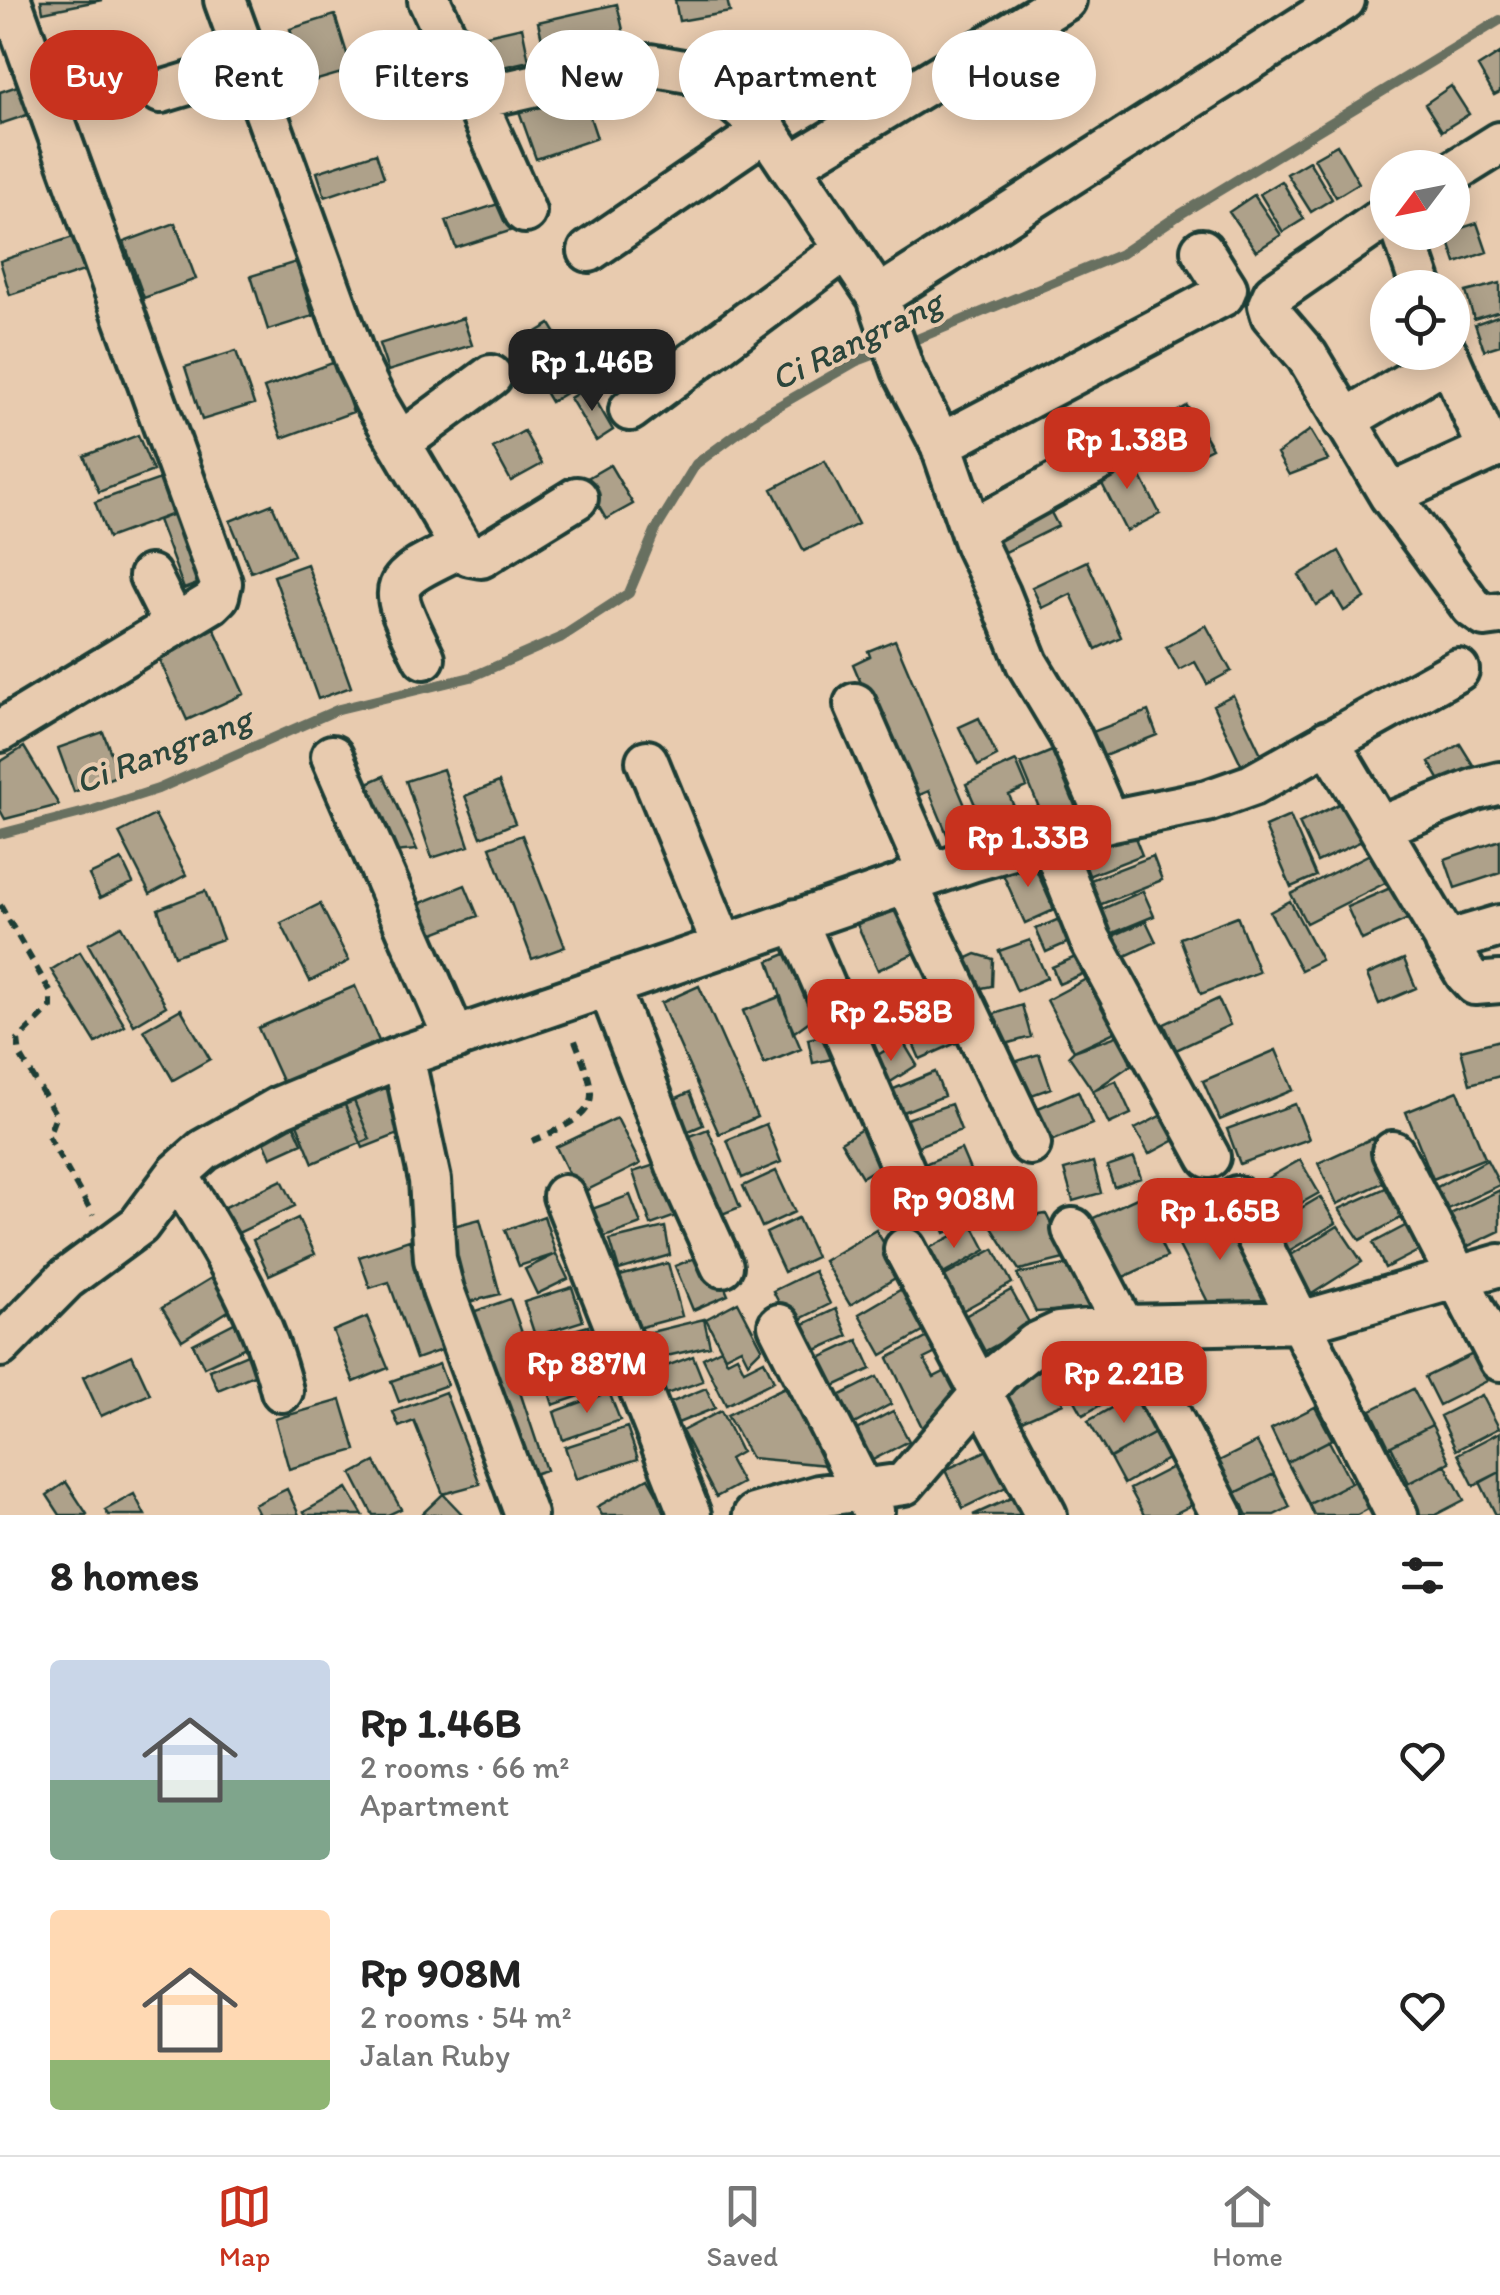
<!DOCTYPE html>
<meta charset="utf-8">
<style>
body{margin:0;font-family:Itim,sans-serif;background:#f6f6f6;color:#222;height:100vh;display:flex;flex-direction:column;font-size:38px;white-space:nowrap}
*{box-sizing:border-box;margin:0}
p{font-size:32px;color:#767676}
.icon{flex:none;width:55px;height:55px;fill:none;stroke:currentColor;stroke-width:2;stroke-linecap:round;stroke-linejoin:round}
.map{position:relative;height:1515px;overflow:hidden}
.sheet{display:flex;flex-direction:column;background:#fff;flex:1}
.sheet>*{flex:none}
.hud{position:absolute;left:30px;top:30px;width:1440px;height:90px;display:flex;gap:20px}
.needle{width:65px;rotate:238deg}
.buttons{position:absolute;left:1370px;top:150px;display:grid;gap:20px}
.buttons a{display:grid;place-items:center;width:100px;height:100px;border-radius:50%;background:#fff;box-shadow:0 5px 25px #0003;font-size:50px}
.price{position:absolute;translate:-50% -85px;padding:0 22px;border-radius:20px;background:#c8321e;color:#fff;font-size:32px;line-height:65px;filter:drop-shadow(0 2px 5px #0008)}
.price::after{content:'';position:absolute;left:50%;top:60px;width:30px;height:22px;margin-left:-15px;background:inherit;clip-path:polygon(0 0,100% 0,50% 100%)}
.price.current{background:#222;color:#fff}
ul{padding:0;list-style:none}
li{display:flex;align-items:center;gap:30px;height:250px;padding:0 50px}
li span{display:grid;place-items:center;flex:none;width:280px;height:200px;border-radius:10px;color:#555}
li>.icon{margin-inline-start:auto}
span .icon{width:120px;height:120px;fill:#fffc;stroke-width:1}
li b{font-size:42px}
h2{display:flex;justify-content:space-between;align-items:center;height:120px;padding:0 50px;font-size:42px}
.pill{padding:0 35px;border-radius:45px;background:#fff;box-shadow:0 5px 25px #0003;font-size:35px;line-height:90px}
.pill.current{background:#c8321e;color:#fff}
.tab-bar{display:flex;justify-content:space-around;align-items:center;height:140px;border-top:2px solid #e0e0e0;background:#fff;font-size:28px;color:#767676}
.tab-bar a{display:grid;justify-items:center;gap:5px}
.tab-bar .current{color:#c8321e}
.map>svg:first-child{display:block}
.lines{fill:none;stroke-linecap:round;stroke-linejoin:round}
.stream{stroke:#676f60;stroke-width:10}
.building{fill:#aea18a;stroke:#1f3d34;stroke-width:2.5}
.minor-casing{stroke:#1f3d34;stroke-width:48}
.path{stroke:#1f3d34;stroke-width:6;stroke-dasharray:10 8;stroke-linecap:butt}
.minor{stroke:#e8cbaf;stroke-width:40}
.labels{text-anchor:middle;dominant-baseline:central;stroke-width:8;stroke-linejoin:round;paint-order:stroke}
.water-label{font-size:35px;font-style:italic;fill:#2b453b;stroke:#e8cbaf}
</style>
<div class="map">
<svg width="1500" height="1515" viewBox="0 0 1500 1515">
<rect width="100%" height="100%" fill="#e8cbaf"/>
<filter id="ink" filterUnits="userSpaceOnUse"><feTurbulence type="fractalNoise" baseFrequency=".01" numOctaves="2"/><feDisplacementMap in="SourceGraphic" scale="20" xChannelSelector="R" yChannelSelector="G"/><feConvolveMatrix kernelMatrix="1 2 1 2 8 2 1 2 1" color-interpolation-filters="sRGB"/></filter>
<g filter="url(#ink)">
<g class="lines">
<path class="stream" d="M905,344L1121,254L1179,215L1500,20
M0,834L93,810L158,789L339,709L471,677L560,638L629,593L655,531L696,464L761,416L857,361L889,349"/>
</g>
<path class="building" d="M41,0H102L43,12Z
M675,0H727L730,12L679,21Z
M617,4L626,43L547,61L538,22Z
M335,15L352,70L307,83L290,29Z
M522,27L529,61L481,72L474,38Z
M1500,53V92L1494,95L1478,67Z
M23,84L33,113L0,124V92Z
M1451,86L1469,114L1442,131L1425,104Z
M581,90L597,138L536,159L519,111Z
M1337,145L1359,183L1336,197L1314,158Z
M376,153L384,177L325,197L317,172Z
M1309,161L1332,199L1311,212L1287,174Z
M1282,181L1304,219L1283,232L1260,194Z
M1254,195L1281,235L1256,251L1229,212Z
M504,202L513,230L456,248L446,221Z
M175,223L196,279L144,298L124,242Z
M1477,223L1487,252L1456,263L1446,233Z
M79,235L90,269L10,295L0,261Z
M296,262L313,316L268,330L251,276Z
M1500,283V311L1474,319L1466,292Z
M1500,315V345L1484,350L1475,324Z
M463,318L472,345L388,371L379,344Z
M550,324L585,381L551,402L517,344Z
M236,351L254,404L202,420L185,367Z
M335,362L353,412L282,438L264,388Z
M588,387L613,430L596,441L570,398Z
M1187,406L1212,448L1175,466L1152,426Z
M1310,430L1328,460L1289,475L1277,454Z
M524,431L542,464L511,481L493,448Z
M138,435L153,471L99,492L84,456Z
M1129,453L1160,514L1126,531L1095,470Z
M825,461L858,524L804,551L772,489Z
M610,465L633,504L606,519L584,480Z
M160,479L173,514L108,538L95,502Z
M1045,501L1058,526L991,559L978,534Z
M272,504L294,555L251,572L230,521Z
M179,512L205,581L184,589L158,520Z
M1339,551L1365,598L1344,611L1334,594L1316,605L1299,575Z
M1087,561L1121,637L1096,649L1071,594L1042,608L1032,587Z
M307,564L351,687L318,699L274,576Z
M1206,625L1231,671L1207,684L1195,662L1179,670L1166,647Z
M214,628L244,694L187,720L157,654Z
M895,640L975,829L949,839L929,791L910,799L853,664L870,656L868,651Z
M1233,695L1262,756L1242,766L1213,705Z
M1148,711L1157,735L1092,761L1082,736Z
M979,718L997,756L978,766L959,727Z
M103,732L119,775L74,792L58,748Z
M1460,744L1478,773L1446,791L1429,762Z
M24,747L59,805L5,819L0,810V762Z
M1052,751L1079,815L1047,827L1021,764Z
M1016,761L1027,787L1009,795L1015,809L983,823L966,784Z
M443,769L469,846L432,858L406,781Z
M384,776L417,850L393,852L363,785Z
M499,782L515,823L481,837L465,796Z
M1345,801L1364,840L1317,862L1299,823Z
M155,815L186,875L150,894L119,833Z
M1290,816L1316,876L1291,887L1265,827Z
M1128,820L1142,855L1078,880L1064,845Z
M522,835L565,947L532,959L490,847Z
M1500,840V873L1455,888L1445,859Z
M1376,851L1391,880L1306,923L1291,894Z
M1030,856L1054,910L1025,923L1001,870Z
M1153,856L1162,880L1089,909L1080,884Z
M122,860L133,883L100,898L89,875Z
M1404,882L1419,914L1362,940L1347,907Z
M465,885L478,916L424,937L411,907Z
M205,891L223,939L174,956L158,909Z
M1143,891L1154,916L1101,938L1091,914Z
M906,899L928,947L878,970L856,922Z
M1290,901L1321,960L1301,970L1270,912Z
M320,904L349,961L310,981L281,923Z
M1066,916L1076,939L1046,952L1036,929Z
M1237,916L1259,972L1201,994L1180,938Z
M1146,921L1156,942L1106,965L1097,943Z
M121,926L166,1006L134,1025L88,944Z
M1030,940L1047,978L1017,991L999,951Z
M800,948L826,1009L793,1033L769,961Z
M80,952L125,1026L96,1043L51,970Z
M1085,953L1092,970L1059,984L1052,967Z
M976,954L993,959L992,986L961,992L950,966Z
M1404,959L1416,988L1379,1004L1367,975Z
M1092,976L1119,1030L1074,1051L1047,1000Z
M355,986L379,1041L283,1083L258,1028Z
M699,986L757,1117L719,1134L661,1003Z
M779,997L801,1049L764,1064L743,1011Z
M958,999L974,1035L920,1059L904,1023Z
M1218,999L1230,1025L1176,1050L1164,1024Z
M1022,1005L1031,1037L998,1046L988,1016Z
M181,1009L210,1059L173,1080L144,1030Z
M835,1033L841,1057L813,1063L808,1039Z
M1122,1034L1131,1065L1093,1091L1069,1056L1074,1051Z
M902,1040L917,1065L881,1088L865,1063Z
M1500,1040V1076L1470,1084L1461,1050Z
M1276,1050L1293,1090L1220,1120L1203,1081Z
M1039,1054L1051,1088L1018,1100L1005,1065Z
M935,1072L944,1096L888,1118L879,1095Z
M385,1080L406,1131L363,1148L342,1098Z
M1116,1081L1131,1114L1109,1124L1093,1091Z
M349,1089L370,1139L313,1163L292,1112Z
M1078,1091L1092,1124L1051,1141L1036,1109Z
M1458,1091L1485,1158L1433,1179L1406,1112Z
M690,1092L703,1125L672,1138L659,1106Z
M951,1104L961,1130L902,1152L892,1124Z
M1295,1104L1309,1139L1240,1164L1227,1129Z
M288,1111L302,1143L271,1157L257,1125Z
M1164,1114L1177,1139L1149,1154L1135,1129Z
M617,1118L640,1164L579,1194L556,1147Z
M766,1124L781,1162L742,1178L727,1140Z
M870,1124L891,1160L862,1177L841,1142Z
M708,1129L740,1207L707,1220L675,1142Z
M1373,1138L1391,1179L1337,1204L1318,1163Z
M961,1149L970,1170L925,1187L917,1167Z
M1134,1158L1141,1178L1114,1187L1107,1167Z
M670,1160L687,1212L651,1225L633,1172Z
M1300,1160L1319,1193L1264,1224L1245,1191Z
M1487,1160L1500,1185L1444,1211L1430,1191Z
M1093,1162L1101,1193L1073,1201L1064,1170Z
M776,1171L795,1212L762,1227L743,1186Z
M973,1173L990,1215L945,1233L928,1191Z
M282,1180L295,1206L236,1234L223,1208Z
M1392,1185L1410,1213L1360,1240L1339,1209Z
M1500,1190V1231L1462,1249L1446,1216Z
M630,1195L641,1224L602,1238L592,1209Z
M1139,1197L1167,1257L1117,1280L1089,1220Z
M1320,1197L1336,1223L1280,1256L1264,1230Z
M1224,1211L1268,1303L1209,1304L1174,1236Z
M1046,1214L1068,1258L1019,1270L989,1223Z
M544,1216L556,1254L519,1266L505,1230Z
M298,1218L315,1254L269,1275L253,1240Z
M798,1218L816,1257L784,1272L766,1233Z
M480,1219L500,1294L462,1304L442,1229Z
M1409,1224L1422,1249L1385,1268L1373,1243Z
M973,1225L986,1250L936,1278L922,1252Z
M1338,1226L1362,1262L1307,1297L1283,1260Z
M665,1227L670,1255L619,1270L610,1240Z
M876,1230L902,1274L850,1305L824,1261Z
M409,1240L447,1348L416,1359L389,1282L370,1288L359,1257Z
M994,1249L1012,1283L951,1317L932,1283Z
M710,1252L728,1295L693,1310L675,1266Z
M556,1254L568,1279L537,1294L525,1269Z
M668,1263L682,1316L634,1329L620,1276Z
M1078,1263L1098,1308L1036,1312L1017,1274Z
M814,1271L830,1304L790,1324L773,1291Z
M213,1277L233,1308L182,1340L162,1308Z
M912,1283L935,1325L882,1355L859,1314Z
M572,1287L583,1321L535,1336L524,1302Z
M1011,1290L1031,1326L978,1355L958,1320Z
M510,1299L535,1370L515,1377L546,1470L517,1479L461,1316Z
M738,1302L762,1348L748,1362L741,1348L725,1356L706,1319Z
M836,1309L848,1336L805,1355L793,1329Z
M367,1317L388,1368L354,1382L333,1331Z
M242,1319L254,1343L204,1367L193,1344Z
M704,1319L710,1346L645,1361L639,1335Z
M588,1326L598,1362L544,1378L534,1341Z
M932,1335L940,1351L924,1359L934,1377L950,1369L960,1389L953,1392L962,1409L923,1429L888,1358Z
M858,1340L871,1369L826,1390L813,1361Z
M721,1349L727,1361L737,1356L744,1370L764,1360L774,1381L726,1405L703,1358Z
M252,1352L261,1372L218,1390L209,1370Z
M1473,1354L1487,1381L1439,1405L1425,1377Z
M132,1355L150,1394L101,1416L83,1377Z
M693,1356L703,1381L658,1397L648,1373Z
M1119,1359L1134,1386L1083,1415L1068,1388Z
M439,1364L447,1385L399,1402L391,1381Z
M1047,1368L1063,1403L1017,1423L1002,1388Z
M598,1369L604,1388L553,1405L547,1386Z
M877,1377L891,1404L843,1430L829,1401Z
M787,1386L827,1465L751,1458L727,1415Z
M706,1388L715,1408L673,1425L665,1405Z
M1413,1389L1432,1425L1389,1447L1371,1410Z
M445,1392L480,1484L443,1494L414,1421L399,1427L393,1412Z
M609,1392L620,1420L563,1440L554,1412Z
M1138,1393L1159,1431L1110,1458L1088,1421Z
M1482,1395L1499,1428L1456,1450L1440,1416Z
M341,1400L356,1450L289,1469L275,1419Z
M1315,1407L1332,1439L1287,1462L1271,1429Z
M721,1411L741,1452L729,1459L742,1483L716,1497L682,1431Z
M893,1411L909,1441L861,1466L845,1436Z
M1432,1425L1450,1462L1409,1483L1391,1446Z
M627,1427L638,1459L576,1479L565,1447Z
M1159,1431L1173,1456L1124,1484L1110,1458Z
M1500,1432V1472L1474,1486L1458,1454Z
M1329,1441L1351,1483L1309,1504L1287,1462Z
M1257,1442L1274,1474L1229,1496L1213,1464Z
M994,1447L1012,1484L963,1508L945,1470Z
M375,1462L401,1509L388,1515H373L352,1474Z
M1445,1464L1464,1500L1435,1515H1418L1403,1486Z
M1177,1465L1196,1503L1172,1515H1144L1130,1489Z
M1500,1472V1513L1496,1515L1480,1482Z
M1274,1474L1290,1507L1274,1515H1247L1235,1493Z
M648,1478L669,1515H602L597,1507Z
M1356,1480L1370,1508L1357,1515H1314L1309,1504Z
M66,1482L87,1514L86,1515H60L47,1495Z
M347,1488L363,1515H306L304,1512Z
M287,1489L299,1515H259L254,1505Z
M1022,1493L1032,1515H973Z
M134,1494L145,1515H108L105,1510Z
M443,1494L463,1515H421Z"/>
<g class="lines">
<defs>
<path id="minor" d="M225,0L357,364L375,401L461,547L470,555L481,557L577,498
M429,0L475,99L567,78L629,66L650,65L689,72L709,81L766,130L878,297L903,370L941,444L976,545L999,593L1027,663L1070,735L1108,821
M161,92L247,66
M475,99L525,212
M792,165L1065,0
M1452,173L1500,143
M1388,215L1274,294L1269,305L1272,315L1307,356L1390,495L1472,607L1485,616L1500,614
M1403,232L1422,288
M589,251L766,130
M878,297L1344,0
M1446,352L1489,450
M630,410L844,250
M1344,421L1448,359
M400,443L491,376
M941,444L1223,295L1226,288L1202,250
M1390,495L1500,445
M971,531L1103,458
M150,576L174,624
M424,658C387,582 384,584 461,547
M855,704L929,874
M0,731L211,603L218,596L221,583L10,0
M1328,741L1466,974L1475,984L1500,982
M332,756L455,1039
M647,761L723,946
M1380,827L1476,789L1500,783
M1050,838L1090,939L1209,1157
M906,882L1030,1144
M796,920L913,1192
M1446,942L1500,926
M609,987L680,1173L722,1266
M403,1056L430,1180L435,1259L443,1290L526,1515
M1393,1152L1500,1360
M564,1196L690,1515
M1237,1197L1397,1515
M1073,1229L1222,1515
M905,1249L1046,1515
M779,1325L873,1511
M0,1346L66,1279L139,1225L177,1174
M282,1391C263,1311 219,1244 177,1174L204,1150L280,1107L403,1056L971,861L1108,821L1207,801L1252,785L1458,670
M754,1515L819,1496L904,1484L999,1373L1035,1344L1059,1333L1126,1326L1301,1322L1500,1265"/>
</defs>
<use href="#minor" class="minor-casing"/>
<path class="path" d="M0,905L51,993V1007L18,1040L20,1055L56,1115L48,1136L93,1215
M532,1141C605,1110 600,1104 572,1033"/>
<use href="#minor" class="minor"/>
</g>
</g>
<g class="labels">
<g class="water-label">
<text transform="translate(856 340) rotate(-26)">Ci Rangrang</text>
<text transform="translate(163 750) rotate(-21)">Ci Rangrang</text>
</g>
</g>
</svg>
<div class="buttons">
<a><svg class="needle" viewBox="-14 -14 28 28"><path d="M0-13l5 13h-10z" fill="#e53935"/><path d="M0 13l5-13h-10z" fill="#767676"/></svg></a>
<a><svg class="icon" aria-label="locate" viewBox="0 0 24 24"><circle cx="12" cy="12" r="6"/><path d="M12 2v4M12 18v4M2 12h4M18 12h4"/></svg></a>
</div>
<b class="price current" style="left:592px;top:414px">Rp 1.46B</b>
<b class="price" style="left:1127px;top:492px">Rp 1.38B</b>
<b class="price" style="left:1028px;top:890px">Rp 1.33B</b>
<b class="price" style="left:891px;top:1064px">Rp 2.58B</b>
<b class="price" style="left:954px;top:1251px">Rp 908M</b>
<b class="price" style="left:1220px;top:1263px">Rp 1.65B</b>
<b class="price" style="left:587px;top:1416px">Rp 887M</b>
<b class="price" style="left:1124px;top:1426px">Rp 2.21B</b>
<div class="hud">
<a class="pill current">Buy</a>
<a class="pill">Rent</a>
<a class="pill">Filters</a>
<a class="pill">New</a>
<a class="pill">Apartment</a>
<a class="pill">House</a>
</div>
</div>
<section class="sheet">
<h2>8 homes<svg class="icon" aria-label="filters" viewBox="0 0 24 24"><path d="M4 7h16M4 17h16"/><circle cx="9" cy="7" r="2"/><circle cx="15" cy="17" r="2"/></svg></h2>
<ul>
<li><span style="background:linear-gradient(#c9d6e8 60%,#7fa58c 0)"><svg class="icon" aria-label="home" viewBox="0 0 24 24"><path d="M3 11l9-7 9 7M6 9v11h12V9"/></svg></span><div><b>Rp 1.46B</b><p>2 rooms · 66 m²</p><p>Apartment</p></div><svg class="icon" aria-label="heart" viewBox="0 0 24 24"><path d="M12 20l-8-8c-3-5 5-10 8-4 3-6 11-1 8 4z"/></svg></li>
<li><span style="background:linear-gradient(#ffd9b3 75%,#8fb573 0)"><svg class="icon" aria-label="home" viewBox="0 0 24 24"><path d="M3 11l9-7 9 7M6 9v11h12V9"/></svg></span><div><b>Rp 908M</b><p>2 rooms · 54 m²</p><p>Jalan Ruby</p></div><svg class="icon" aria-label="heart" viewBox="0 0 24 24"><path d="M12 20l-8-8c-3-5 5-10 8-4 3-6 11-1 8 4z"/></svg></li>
</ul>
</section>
<nav class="tab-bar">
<a class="current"><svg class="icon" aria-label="map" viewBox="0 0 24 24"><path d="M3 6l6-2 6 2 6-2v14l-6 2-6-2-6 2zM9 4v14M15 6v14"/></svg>Map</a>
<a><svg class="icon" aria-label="saved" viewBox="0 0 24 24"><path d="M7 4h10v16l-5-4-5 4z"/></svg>Saved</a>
<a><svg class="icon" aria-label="home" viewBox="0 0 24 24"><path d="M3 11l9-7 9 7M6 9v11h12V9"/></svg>Home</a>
</nav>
